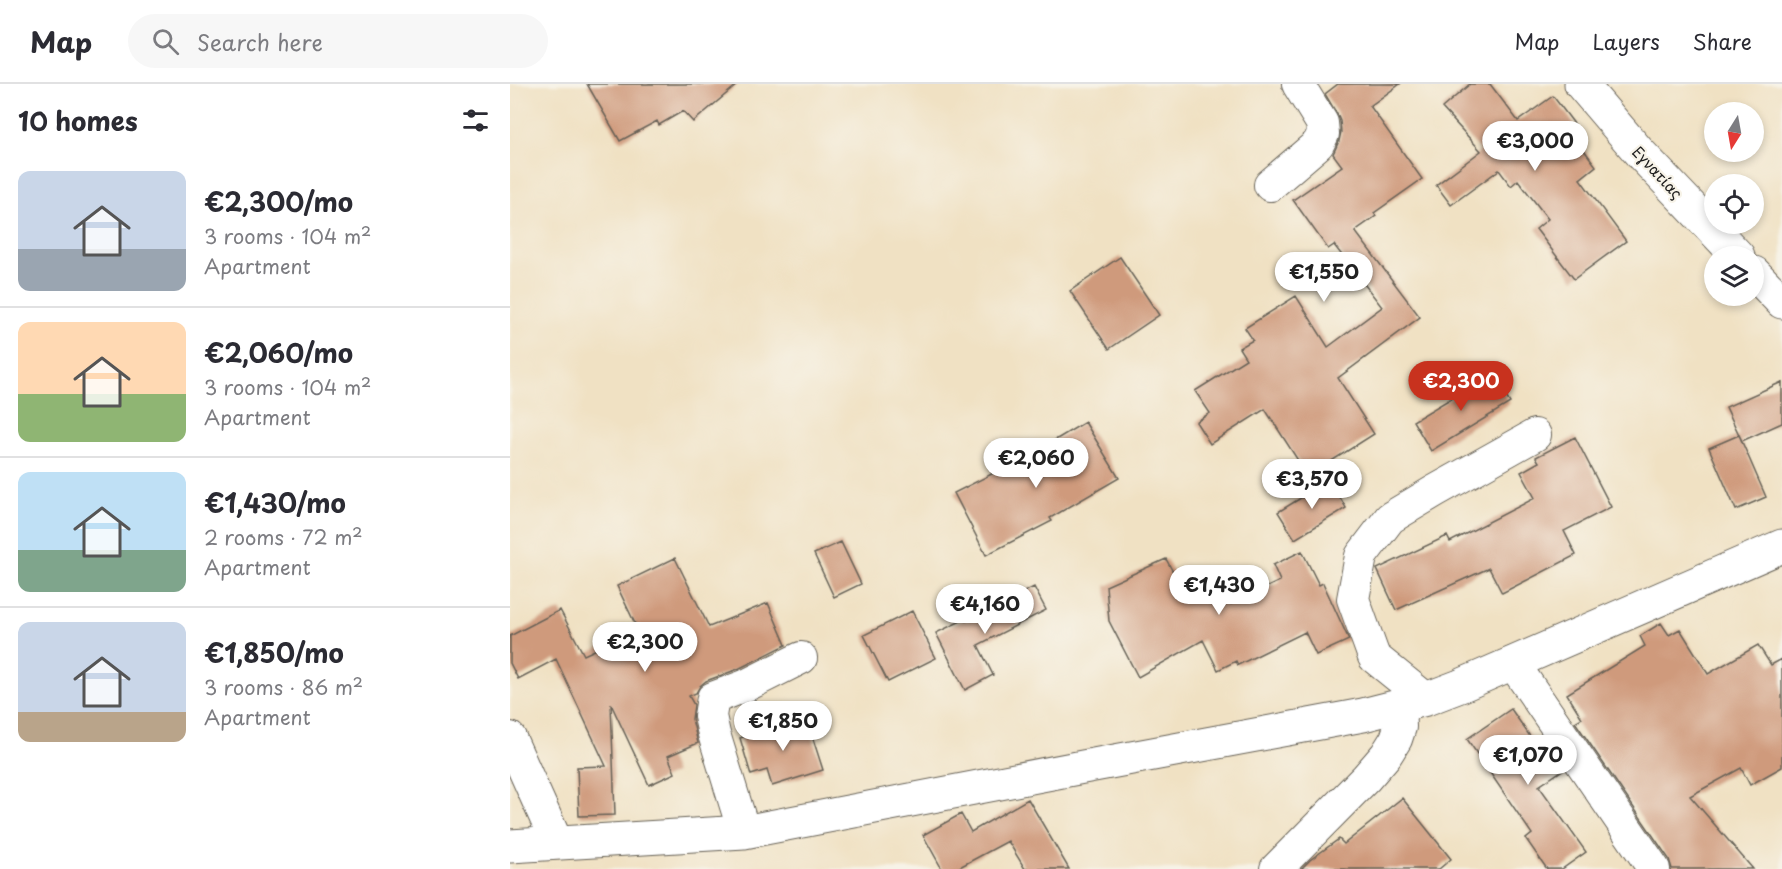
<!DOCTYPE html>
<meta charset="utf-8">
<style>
body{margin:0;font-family:"Playpen Sans",sans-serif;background:#f7f7f7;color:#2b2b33;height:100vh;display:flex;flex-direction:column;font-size:22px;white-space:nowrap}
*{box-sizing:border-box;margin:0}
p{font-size:20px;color:#7c7c81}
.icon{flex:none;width:33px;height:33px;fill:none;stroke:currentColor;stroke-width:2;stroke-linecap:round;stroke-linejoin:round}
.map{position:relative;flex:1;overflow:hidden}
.drawer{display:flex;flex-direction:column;background:#fff;width:510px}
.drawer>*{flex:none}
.needle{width:39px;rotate:191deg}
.buttons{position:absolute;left:1194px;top:18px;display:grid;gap:12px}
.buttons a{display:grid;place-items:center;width:60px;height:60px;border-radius:50%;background:#fff;box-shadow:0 3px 9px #0003;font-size:30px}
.price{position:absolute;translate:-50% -51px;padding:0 14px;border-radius:21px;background:#fff;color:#222;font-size:20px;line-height:39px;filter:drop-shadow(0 2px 3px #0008)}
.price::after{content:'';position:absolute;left:50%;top:36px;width:18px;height:14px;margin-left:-9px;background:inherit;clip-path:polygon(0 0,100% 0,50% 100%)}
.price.active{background:#c8321e;color:#fff}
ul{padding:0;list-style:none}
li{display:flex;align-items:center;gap:18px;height:150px;padding:0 18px}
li+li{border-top:2px solid #e1e1e2}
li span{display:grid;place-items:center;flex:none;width:168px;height:120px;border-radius:12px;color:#555}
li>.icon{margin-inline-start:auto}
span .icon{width:72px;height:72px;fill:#fffc;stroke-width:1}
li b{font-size:26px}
h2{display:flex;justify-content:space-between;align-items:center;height:72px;padding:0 18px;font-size:26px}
header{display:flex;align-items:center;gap:36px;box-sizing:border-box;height:84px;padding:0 30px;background:#fff;border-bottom:2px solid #e1e1e2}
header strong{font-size:28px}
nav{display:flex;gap:33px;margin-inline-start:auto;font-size:21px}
.search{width:420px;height:54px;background:#f7f7f7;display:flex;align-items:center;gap:15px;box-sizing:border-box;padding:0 21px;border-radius:33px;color:#7c7c81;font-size:22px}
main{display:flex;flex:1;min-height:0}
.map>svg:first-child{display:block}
.building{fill:#cf9a7b}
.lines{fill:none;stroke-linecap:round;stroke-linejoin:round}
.minor-casing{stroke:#666156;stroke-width:34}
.tertiary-casing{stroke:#666156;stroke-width:35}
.minor{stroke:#fff;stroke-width:32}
.tertiary{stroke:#fff;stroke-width:33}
.labels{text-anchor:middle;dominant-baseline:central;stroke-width:4.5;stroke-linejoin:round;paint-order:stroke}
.street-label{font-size:15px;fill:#1c1c1c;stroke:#f7f3e8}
</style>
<header>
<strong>Map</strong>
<div class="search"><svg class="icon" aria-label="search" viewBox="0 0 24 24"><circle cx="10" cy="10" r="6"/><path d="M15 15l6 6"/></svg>Search here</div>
<nav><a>Map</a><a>Layers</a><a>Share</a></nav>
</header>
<main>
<section class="drawer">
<h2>10 homes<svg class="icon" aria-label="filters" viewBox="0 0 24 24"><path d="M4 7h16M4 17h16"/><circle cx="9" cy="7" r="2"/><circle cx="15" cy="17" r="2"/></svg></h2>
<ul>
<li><span style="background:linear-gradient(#c9d6e8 65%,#9aa5b1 0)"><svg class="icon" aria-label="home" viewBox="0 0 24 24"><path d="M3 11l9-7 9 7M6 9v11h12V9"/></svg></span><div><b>€2,300/mo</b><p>3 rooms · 104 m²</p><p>Apartment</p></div></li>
<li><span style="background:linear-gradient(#ffd9b3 60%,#8fb573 0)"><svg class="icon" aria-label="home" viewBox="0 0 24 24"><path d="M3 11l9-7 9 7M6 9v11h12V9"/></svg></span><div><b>€2,060/mo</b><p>3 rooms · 104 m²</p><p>Apartment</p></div></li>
<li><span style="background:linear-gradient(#bfe0f5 65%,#7fa58c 0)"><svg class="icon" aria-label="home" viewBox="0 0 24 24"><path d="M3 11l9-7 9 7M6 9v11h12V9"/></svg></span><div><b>€1,430/mo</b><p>2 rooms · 72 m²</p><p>Apartment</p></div></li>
<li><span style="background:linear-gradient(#c9d6e8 75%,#b9a48a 0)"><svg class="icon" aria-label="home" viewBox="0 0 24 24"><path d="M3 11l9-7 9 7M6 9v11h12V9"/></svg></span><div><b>€1,850/mo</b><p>3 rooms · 86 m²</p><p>Apartment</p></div></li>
</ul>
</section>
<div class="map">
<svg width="1272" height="785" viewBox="0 0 1272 785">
<rect width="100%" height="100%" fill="#f7f3e8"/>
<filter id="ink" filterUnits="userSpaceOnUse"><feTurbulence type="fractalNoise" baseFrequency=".0167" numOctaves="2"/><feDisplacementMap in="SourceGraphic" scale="12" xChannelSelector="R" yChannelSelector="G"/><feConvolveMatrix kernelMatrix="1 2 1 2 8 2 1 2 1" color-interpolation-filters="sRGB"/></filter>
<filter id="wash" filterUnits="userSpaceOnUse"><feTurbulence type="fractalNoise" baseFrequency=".008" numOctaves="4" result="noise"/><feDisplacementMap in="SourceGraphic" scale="24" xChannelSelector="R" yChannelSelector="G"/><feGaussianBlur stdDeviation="1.35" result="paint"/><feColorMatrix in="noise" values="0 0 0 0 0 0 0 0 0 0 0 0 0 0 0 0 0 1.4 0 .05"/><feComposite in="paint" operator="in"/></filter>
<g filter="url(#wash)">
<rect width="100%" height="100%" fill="#f0e1c3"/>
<g id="blocks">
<path class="building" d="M77,0H228L183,38L173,27L149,41L147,37L110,57Z
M828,0H890L860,22L912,95L864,129L866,132L845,147L910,233L828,294L864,350L798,392L755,325L700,360L686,338L700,329L685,307L736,275L729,264L743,256L735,244L786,212L818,263L872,223L824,161L818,165L783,116L832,82L823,70L829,57L831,48L830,37L827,30L815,10Z
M960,0H980L1008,37L1043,12L1071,49L1065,54L1086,82L1070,95L1116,157L1064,195L1026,145L1038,135L1008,96L1001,102L989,86L941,121L926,101L971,67L932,24Z
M610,173L649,231L599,265L560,207Z
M982,290L1000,319L921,367L903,337Z
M1272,298V339L1232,357L1216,323Z
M575,338L609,394L540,434L542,437L476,471L444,409L527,367Z
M1229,351L1256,413L1226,426L1199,364Z
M1065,353L1101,423L1054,447L1066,471L992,509L979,484L886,526L867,485L937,452L940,458L1025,414L1011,388L1029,378L1026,373Z
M820,396L836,424L785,455L768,428Z
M331,458L351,500L324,513L304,470Z
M792,467L809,501L813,499L839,556L806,571L795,548L728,581L726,577L708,586L693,556L628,593L599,537L596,502L656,475L676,512L709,496L721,520L770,497L763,481Z
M165,474L199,543L258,519L276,561L228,585L196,597L190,602L186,609L179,612L184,621L182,635L188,659L158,672L165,689L139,701L101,620L105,731L69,732L67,683L96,682L46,575L8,595L0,579V552L50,526L74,571L128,546L107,502Z
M524,503L536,526L468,561L483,591L455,606L426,549L455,535L456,537Z
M402,527L426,574L378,598L354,551Z
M1151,539L1159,551L1170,545L1198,590L1248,561L1261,581L1272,575V683L1240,701L1231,684L1180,712L1243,785H1162L1159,775L1065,638L1072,634L1057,610L1135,562L1130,552Z
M1001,625L1026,661L1034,657L1054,685L1029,702L1076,768L1052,785H1037L1016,755L1022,750L957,655Z
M296,633L313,686L262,702L257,686L241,691L230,654Z
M892,714L941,775L929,785H791L800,776L829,755L834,760Z
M518,715L559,785H515L498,757L446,785H432L413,751L451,730L461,748Z"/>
</g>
</g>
<g filter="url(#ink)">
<use href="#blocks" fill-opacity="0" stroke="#666156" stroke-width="1.5"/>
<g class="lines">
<defs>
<path id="minor" d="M760,101L808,60L813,50L812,39L788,0
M1003,579L1144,785
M916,615L864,573L843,515L851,472L880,434L925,407L1025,351
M0,654L47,759
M234,748L204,650L200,632L203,614L235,602L291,574
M766,785L856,694L876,671L886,655L890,643L889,622"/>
<path id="tertiary" d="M1071,0L1129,68L1228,172
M1244,189L1272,218
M0,762L234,748L573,683L853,631L916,615L950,602L1272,462"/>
</defs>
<use href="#minor" class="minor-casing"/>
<use href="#tertiary" class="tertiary-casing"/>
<use href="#minor" class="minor"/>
<use href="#tertiary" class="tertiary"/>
</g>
</g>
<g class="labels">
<g class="street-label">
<text transform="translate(1148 88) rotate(47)">Εγνατίας</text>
</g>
</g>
</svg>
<div class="buttons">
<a><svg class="needle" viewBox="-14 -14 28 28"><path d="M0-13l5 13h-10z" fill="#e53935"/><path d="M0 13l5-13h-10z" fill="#7c7c81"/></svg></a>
<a><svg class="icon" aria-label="locate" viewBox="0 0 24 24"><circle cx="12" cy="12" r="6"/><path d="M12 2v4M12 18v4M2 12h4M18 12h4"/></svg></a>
<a><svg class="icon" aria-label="layers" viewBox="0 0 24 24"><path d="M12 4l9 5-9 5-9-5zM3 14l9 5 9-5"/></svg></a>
</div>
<b class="price" style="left:1025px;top:88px">€3,000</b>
<b class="price" style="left:814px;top:219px">€1,550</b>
<b class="price active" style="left:951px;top:328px">€2,300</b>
<b class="price" style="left:526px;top:405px">€2,060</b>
<b class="price" style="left:802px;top:426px">€3,570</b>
<b class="price" style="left:709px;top:532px">€1,430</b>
<b class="price" style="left:475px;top:551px">€4,160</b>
<b class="price" style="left:135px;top:589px">€2,300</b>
<b class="price" style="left:273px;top:668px">€1,850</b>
<b class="price" style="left:1018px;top:702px">€1,070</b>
</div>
</main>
